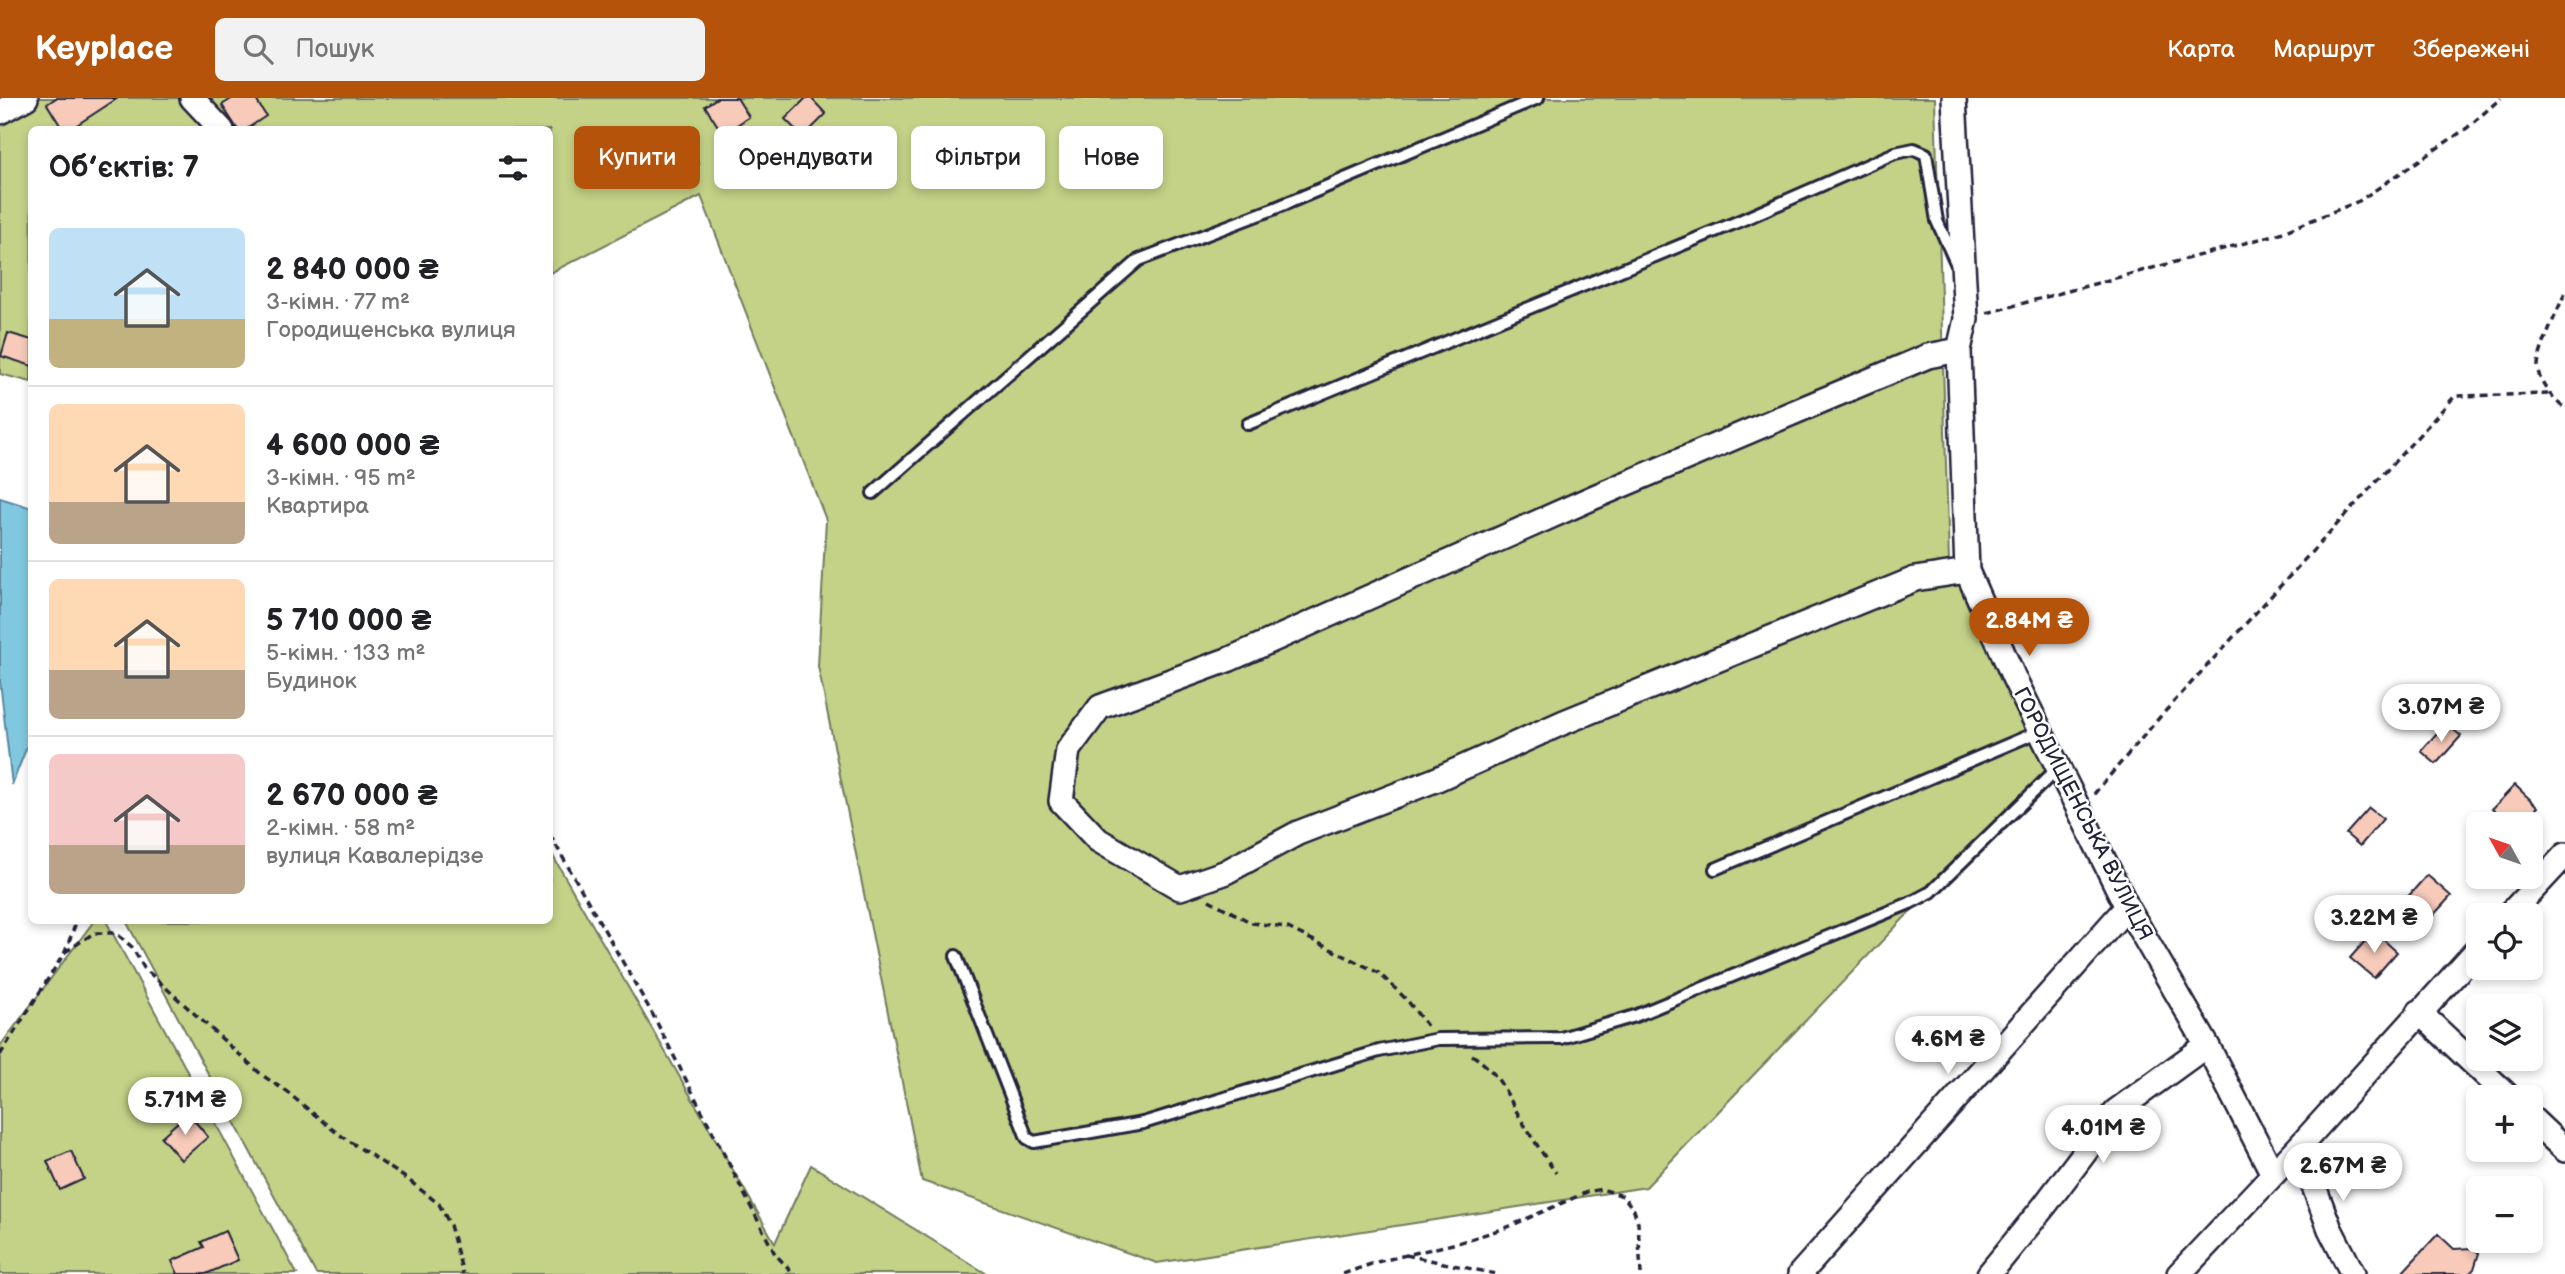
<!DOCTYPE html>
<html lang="uk">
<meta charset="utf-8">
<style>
body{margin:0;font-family:"Balsamiq Sans",sans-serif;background:#f2f2f2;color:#202124;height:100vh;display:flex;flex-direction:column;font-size:26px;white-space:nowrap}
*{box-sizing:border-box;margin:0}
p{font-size:23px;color:#757577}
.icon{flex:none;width:38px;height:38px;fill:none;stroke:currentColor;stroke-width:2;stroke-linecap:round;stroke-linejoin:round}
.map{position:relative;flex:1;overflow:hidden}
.panel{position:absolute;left:28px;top:28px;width:525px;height:798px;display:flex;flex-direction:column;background:#fff;border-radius:10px;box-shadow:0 4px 10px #0003}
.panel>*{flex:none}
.top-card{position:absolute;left:574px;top:28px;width:665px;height:63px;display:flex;gap:14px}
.needle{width:46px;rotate:310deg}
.fabs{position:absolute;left:2466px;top:714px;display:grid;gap:14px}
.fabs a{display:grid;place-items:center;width:77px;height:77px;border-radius:10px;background:#fff;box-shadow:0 4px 10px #0003;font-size:35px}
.price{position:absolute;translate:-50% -60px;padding:0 16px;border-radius:24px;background:#fff;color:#222;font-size:23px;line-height:46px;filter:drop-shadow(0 2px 4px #0008)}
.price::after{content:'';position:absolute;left:50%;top:42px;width:21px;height:16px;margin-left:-10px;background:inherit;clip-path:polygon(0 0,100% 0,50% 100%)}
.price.on{background:#b45309;color:#fff}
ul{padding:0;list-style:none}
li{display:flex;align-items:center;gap:21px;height:175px;padding:0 21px}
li+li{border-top:2px solid #e0e0e0}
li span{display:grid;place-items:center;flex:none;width:196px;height:140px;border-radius:10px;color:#555}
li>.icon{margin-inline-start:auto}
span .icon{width:84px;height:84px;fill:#fffc;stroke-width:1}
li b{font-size:30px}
h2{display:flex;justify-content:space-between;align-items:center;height:84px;padding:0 21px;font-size:30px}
.chip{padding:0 24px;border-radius:10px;background:#fff;box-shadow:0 4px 10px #0003;font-size:24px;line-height:63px}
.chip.on{background:#b45309;color:#fff}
header{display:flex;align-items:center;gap:42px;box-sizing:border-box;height:98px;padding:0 35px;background:#b45309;color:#fff}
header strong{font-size:33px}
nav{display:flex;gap:38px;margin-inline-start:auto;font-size:24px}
.search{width:490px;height:63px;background:#f2f2f2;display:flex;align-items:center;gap:18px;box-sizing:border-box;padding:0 24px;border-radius:10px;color:#757577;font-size:26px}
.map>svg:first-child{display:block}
.green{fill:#c3d287;stroke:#727a61;stroke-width:2}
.water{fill:#80c8e0;stroke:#5a869e;stroke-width:2}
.building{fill:#f7caba;stroke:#22223b;stroke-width:2}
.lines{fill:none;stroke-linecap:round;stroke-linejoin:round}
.lane-casing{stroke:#22223b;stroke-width:16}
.street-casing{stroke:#22223b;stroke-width:28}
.path{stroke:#22223b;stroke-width:3.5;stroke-dasharray:7 5;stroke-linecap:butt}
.lane{stroke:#fff;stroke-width:10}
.street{stroke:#fff;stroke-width:23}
.labels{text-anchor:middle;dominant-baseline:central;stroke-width:5;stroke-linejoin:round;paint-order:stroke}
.street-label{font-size:21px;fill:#22223b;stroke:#fff}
</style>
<header>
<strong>Keyplace</strong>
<div class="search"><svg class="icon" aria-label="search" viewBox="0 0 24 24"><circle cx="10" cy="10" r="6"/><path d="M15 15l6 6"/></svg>Пошук</div>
<nav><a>Карта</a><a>Маршрут</a><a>Збережені</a></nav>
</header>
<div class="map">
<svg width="2565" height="1176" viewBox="0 0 2565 1176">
<rect width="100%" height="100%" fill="#fff"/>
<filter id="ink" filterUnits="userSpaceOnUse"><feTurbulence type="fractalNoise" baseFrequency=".0143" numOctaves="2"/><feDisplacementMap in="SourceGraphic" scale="14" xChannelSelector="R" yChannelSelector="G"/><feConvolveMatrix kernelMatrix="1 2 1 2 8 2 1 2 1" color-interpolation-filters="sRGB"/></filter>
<g filter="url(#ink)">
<path class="green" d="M0,0H1935L1949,465L2047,671L1646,1089L1157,1165L922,1083L818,568L826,422L701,98L550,175V32H32L31,284L0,276Z
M550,753L775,1145L811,1067L987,1176H316L126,823L550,822Z
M94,823H106L297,1176H0V948Z"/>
<path class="water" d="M0,400L32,410L31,638L12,687L0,583Z"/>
<path class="building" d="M56,0H118L69,32H63L47,6Z
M233,0H255L266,18L245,32H238L222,7Z
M717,0H737L749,19L723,36L705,8Z
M806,0H811L826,16L803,39L785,21Z
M682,38L699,66L673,83L655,55Z
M8,235L32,242V268L1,258Z
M2446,625L2461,638L2436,666L2421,653Z
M2515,687L2538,709L2521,726H2508L2492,711Z
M2369,710L2383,721L2360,748L2346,736Z
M2427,777L2451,798L2428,823L2405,802Z
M2374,833L2397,854L2374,880L2350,860Z
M188,1015L208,1039L181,1062L161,1039Z
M71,1053L84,1081L60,1092L47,1063Z
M225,1133L238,1162L206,1176H178L172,1163L204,1149L201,1144Z
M2438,1136L2454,1151L2472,1150L2479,1155L2474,1171L2469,1176H2401Z"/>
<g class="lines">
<defs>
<path id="lane" d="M1248,326L1742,122L1895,55L1914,51L1926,56L1937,123L1957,167
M873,395L1139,162L1273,111L1538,0
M1715,771L2040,633
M956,858L1027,1040L1034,1044L1143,1025L1379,953L1438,941L1561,940L1635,918L1910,805L1931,794L2058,670"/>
<path id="street" d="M192,0L222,32
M1954,0L1966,221L1959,252L1967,473L2014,580L2127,809L2207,947L2273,1076
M0,14L26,0
M1959,252L1928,258L1797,313L1592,400L1230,561L1100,609L1068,652L1061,703L1098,742L1180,790L1224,775L1298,735L1435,682L1562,625L1915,481L1967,473
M2509,817L2565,757
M2419,914L2509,999
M2530,1019L2565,1052
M2299,1049L2330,1131L2353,1176
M1800,1176L2127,809
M1989,1176L2045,1107L2116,1013L2207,947
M2179,1176L2299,1049L2478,851"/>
</defs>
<use href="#lane" class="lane-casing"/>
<use href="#street" class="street-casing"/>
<path class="path" d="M2565,195C2559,209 2537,256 2538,269C2538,286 2554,301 2565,311
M1987,215L2278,136L2359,103L2467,30L2501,0
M2094,696L2159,620L2455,298L2548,296
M550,737L653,917L775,1156L794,1176
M1209,802L1252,825L1286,829L1379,875L1407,902L1427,928
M65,854L94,835H116L132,849L144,870L262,977L287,994L337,1035L407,1081L439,1106L450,1127L463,1176
M0,957L65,854L77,822
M1472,957C1500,975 1506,996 1522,1023C1533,1041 1544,1058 1556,1075
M1406,1157L1496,1176
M1343,1176L1377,1164L1461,1144L1508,1129L1587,1094L1602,1091L1623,1098L1634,1112L1638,1125L1641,1176"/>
<use href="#lane" class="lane"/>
<use href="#street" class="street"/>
</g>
</g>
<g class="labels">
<g class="street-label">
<text transform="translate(2083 716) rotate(63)">ГОРОДИЩЕНСЬКА ВУЛИЦЯ</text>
</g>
</g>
</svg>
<div class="fabs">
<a><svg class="needle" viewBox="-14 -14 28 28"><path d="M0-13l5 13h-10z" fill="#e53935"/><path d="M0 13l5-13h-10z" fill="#757577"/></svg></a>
<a><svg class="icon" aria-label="locate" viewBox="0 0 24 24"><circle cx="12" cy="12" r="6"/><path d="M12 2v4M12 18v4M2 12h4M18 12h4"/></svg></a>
<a><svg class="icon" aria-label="layers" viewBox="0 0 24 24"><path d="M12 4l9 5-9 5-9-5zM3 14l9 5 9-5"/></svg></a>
<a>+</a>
<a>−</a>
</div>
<b class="price on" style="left:2029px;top:560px">2.84M ₴</b>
<b class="price" style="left:2441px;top:646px">3.07M ₴</b>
<b class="price" style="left:2374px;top:857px">3.22M ₴</b>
<b class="price" style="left:1948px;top:978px">4.6M ₴</b>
<b class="price" style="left:185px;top:1039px">5.71M ₴</b>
<b class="price" style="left:2103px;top:1067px">4.01M ₴</b>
<b class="price" style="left:2343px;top:1105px">2.67M ₴</b>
<div class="top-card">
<a class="chip on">Купити</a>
<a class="chip">Орендувати</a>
<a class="chip">Фільтри</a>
<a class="chip">Нове</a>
</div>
<section class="panel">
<h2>Об’єктів: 7<svg class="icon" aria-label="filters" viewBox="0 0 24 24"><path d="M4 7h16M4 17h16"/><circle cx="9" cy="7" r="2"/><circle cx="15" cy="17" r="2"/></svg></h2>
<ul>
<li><span style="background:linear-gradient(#bfe0f5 65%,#c2b280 0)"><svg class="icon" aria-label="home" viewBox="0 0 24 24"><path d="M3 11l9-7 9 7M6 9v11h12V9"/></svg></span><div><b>2 840 000 ₴</b><p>3-кімн. · 77 m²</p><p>Городищенська вулиця</p></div></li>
<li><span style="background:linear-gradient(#ffd9b3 70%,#b9a48a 0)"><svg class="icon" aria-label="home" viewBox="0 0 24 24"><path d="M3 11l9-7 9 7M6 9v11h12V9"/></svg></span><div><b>4 600 000 ₴</b><p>3-кімн. · 95 m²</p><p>Квартира</p></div></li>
<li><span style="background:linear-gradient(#ffd9b3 65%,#b9a48a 0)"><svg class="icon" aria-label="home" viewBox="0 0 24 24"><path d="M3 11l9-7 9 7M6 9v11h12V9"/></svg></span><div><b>5 710 000 ₴</b><p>5-кімн. · 133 m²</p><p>Будинок</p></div></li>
<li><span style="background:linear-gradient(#f6c9c9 65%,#b9a48a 0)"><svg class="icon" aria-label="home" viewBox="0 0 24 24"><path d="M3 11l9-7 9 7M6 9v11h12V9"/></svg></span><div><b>2 670 000 ₴</b><p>2-кімн. · 58 m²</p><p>вулиця Кавалерідзе</p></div></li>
</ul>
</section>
</div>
